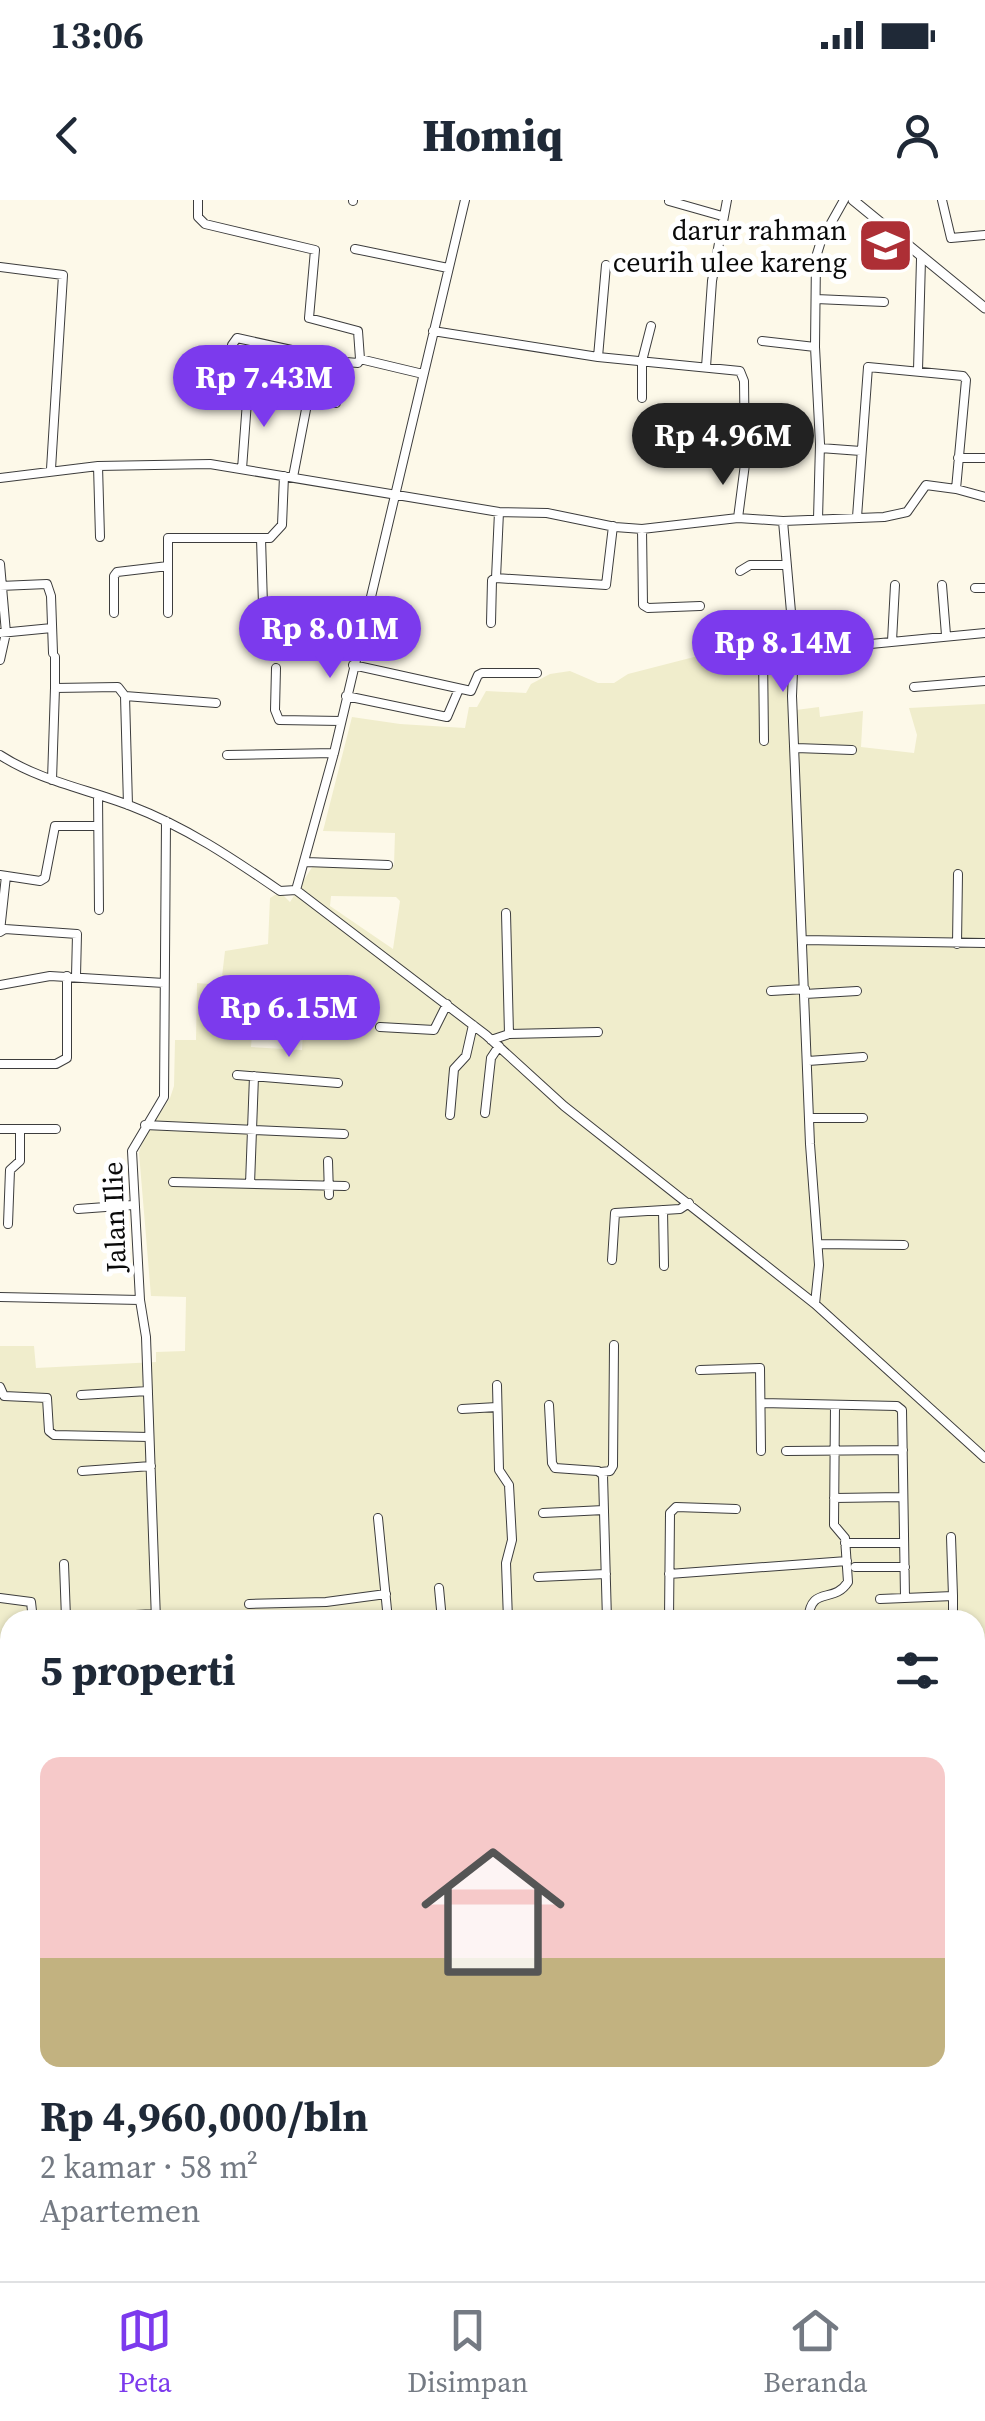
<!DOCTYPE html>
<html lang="id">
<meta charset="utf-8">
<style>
body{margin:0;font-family:"Source Serif 4",serif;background:#f6f6f7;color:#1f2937;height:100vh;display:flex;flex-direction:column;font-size:38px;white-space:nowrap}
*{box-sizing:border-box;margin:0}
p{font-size:32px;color:#747a83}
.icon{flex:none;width:55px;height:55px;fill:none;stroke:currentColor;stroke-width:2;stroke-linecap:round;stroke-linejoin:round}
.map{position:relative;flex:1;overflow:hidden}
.sheet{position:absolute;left:0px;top:1410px;width:985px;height:672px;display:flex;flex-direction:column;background:#fff;border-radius:30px 30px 0 0;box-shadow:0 2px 8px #0004}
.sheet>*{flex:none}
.price{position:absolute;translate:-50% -85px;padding:0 22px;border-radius:35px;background:#7c3aed;color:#fff;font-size:32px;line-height:65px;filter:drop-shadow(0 2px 5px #0008)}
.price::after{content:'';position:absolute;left:50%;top:60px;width:30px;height:22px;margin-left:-15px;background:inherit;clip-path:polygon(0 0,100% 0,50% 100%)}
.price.current{background:#222;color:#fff}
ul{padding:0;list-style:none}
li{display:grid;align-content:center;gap:20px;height:530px;padding:0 40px}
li+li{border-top:2px solid #e0e1e3}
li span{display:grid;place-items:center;height:310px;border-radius:20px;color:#555}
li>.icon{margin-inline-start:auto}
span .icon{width:180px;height:180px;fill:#fffc;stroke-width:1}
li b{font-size:42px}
h2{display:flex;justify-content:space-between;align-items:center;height:120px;padding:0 40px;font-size:42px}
.status{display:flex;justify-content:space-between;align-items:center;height:70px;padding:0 50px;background:#fff;direction:ltr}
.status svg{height:28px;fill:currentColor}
header{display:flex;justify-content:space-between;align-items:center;height:130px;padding:0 40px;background:#fff;font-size:45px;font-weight:800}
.menu{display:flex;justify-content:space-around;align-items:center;height:140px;border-top:2px solid #e0e1e3;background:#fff;font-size:28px;color:#747a83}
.menu a{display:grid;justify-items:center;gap:5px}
.menu .current{color:#7c3aed}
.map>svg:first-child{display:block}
.farmland{fill:#f0edcc;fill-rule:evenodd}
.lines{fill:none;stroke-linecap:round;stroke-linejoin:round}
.minor-casing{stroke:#3d3d3d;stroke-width:10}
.tertiary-casing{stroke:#3d3d3d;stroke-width:11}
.minor{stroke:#fff;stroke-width:8}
.tertiary{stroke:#fff;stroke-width:9}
.labels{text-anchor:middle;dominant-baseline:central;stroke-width:10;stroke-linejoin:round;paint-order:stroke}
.poi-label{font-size:28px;fill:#0a0a0a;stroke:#fff;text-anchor:end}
.street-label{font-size:28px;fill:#0a0a0a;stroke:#fff}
</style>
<div class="status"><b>13:06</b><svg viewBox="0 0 49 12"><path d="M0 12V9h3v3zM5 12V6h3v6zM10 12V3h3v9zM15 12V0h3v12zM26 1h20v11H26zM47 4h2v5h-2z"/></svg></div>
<header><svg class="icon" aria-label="back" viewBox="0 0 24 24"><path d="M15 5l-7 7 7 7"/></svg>Homiq<svg class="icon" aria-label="person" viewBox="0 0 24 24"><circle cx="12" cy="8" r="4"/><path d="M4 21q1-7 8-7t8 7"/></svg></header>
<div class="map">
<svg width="985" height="2081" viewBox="0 0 985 2081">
<rect width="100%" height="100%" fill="#fdf9e9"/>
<path class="farmland" d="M797,441L796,510L819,507L820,517L863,511L861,547L914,553L917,535L909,508L985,504V1649L975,1648V1420H10V1570L0,1569V1146H34L36,1168L156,1162V1152L185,1151L186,1097L151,1096L139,953L143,939L170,898L174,886L175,840H196L197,783L221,785L225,751L268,744L270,698L280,692L290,702L316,661L394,665L395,633L323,631L352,517L400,524L465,528L469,507H477L486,491L526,493L531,484L550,474L570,471L598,483H614L628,474L694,457ZM331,696L396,697L400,701L393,749L330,706ZM255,793L305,796L302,850L251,847Z"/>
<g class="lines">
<defs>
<path id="minor" d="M198,0V17L205,24L315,50L309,118L358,131L360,159
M942,0L951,38L985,35
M353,1V0
M669,1L722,16
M355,49L448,68
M0,67L63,75L51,269
M816,99L884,102
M433,131L598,157L740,171L744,181L745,264L738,318
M762,141L815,147
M598,157L606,65
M346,162L336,203L228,182L232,145L237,138L346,162L358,163L360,159L423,174
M706,167L712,81L727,0
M918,170L921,59
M642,198V161L651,126
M820,248L861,251
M958,258H985
M98,266L100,337
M242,269L248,188
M293,277L308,199
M0,278L98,266L210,264L499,312L547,313L615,327L642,329L738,318L783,321L884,317L907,312L926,285L956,289L966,180L963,176L868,167L857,317
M956,289L985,297
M818,319L820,244L815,147L816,57L821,41L844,0
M783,321L794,446L798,451L985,433
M642,329L643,405L648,408L700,406
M261,338L264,439
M0,364L6,433L0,460
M740,371L750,365H784
M496,378L499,312
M942,385L946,435
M0,386L47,384L51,396L53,453
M975,388H985
M114,413V376L117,372L168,366
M168,413V338H270L282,325L284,276
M491,423L492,380L496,378L606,385L613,326
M0,433L52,428
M892,441L895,385
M794,446L792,496L810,944L819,1065L815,1104
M55,457V488
M353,465L471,491L478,475L482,473H537
M276,468L275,510L279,520L341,521
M914,487L985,481
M125,496L216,503
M346,496L447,517L459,489
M764,541L763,453L769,447L794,443
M796,548L852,550
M0,555C40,581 87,589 131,606C186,627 232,658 280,691L296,690L334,553L465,0
M227,555L334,553
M52,580L55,488L118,487L125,496L128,605
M98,595L99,710
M306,662L388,665
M0,675L40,681L45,678L55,626H98
M296,690L486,835L564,906L815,1104L985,1258
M506,713L509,834
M0,731L6,676
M0,732L5,729L77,734L76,776
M803,740L985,743
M957,744L958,674
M0,785L50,776L164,783
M771,791L805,789
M805,794L857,791
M380,827L434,830L447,804
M491,840L509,834L598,832
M808,861L863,857
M0,864H56L67,858V776
M237,875L338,883
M485,913L491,858L499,846
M450,915L454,869L466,856L473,825
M809,918H863
M145,925L344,934
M0,929H56
M328,961L329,995
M173,982L345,986
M250,984L254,876
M78,1009L133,1005
M663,1010L664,1066
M8,1024L10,970L20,961V929
M818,1044L904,1045
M612,1060L615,1013L680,1009L689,1003
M0,1097L140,1100
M700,1170L760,1168L761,1251
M497,1185L499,1270L509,1285L512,1340L506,1363L508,1420
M0,1187L4,1196L47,1198L49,1231L54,1235L149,1237
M81,1195L148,1191
M761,1203L897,1206L902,1210L905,1397
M549,1205L552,1263L555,1268L598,1271L603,1275L607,1420
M462,1209L497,1207
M786,1251L903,1250
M82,1271L151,1266
M601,1272L610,1271L613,1266L614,1145
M834,1298L903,1297
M543,1313L604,1310
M378,1318L388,1420
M951,1337L953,1396
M845,1343H904
M64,1364L66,1418
M855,1367H905
M669,1374L847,1361
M538,1377L606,1374
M439,1388L442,1420
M0,1398L31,1402L33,1420
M880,1399L953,1396V1420
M249,1404L326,1402L386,1394
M33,1420L156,1414
M156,1420L146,1137L140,1100L132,951L164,897L166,621
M669,1420L670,1313L676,1307L736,1309
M808,1420C811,1384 833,1405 848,1382L845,1338L834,1325L835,1205
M975,1457H985
M0,1486L10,1485
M0,1578L10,1579
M975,1579L985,1580
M975,1655L985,1652
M0,1699H10
M978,1796L982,1734
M975,1818L985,1817
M975,1904L985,1903
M0,1916L3,1917L5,1940L10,1942
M975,1994H985
M345,2072V2081
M897,2072V2081
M28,2081V2072
M135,2081L136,2072
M309,2081L311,2072
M525,2081V2072
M671,2081V2072
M815,2081L817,2072"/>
<path id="tertiary" d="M853,0L985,108"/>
</defs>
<use href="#minor" class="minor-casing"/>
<use href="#tertiary" class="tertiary-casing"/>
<use href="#minor" class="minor"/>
<use href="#tertiary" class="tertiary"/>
</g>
<defs>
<symbol id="school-square" viewBox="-11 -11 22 22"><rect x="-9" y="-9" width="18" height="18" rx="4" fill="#ad2f35" stroke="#fff"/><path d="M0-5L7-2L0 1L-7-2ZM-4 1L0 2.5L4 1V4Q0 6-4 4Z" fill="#fff"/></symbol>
</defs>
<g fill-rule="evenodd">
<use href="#school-square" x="854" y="14" width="63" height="63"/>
</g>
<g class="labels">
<g class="poi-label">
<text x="847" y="30">darur rahman<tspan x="847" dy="32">ceurih ulee kareng</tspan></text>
</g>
<g class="street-label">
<text transform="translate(114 1017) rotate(-92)">Jalan Ilie</text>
</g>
</g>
</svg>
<b class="price" style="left:264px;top:230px">Rp 7.43M</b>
<b class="price current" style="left:723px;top:288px">Rp 4.96M</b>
<b class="price" style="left:330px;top:481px">Rp 8.01M</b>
<b class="price" style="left:783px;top:495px">Rp 8.14M</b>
<b class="price" style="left:289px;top:860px">Rp 6.15M</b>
<section class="sheet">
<h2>5 properti<svg class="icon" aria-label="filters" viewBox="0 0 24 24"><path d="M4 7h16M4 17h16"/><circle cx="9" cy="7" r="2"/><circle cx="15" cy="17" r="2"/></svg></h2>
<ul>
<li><span style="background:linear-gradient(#f6c9c9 65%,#c2b280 0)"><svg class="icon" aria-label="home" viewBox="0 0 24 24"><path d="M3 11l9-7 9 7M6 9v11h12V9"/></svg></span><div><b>Rp 4,960,000/bln</b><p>2 kamar · 58 m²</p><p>Apartemen</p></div></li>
</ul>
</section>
</div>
<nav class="menu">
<a class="current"><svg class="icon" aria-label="map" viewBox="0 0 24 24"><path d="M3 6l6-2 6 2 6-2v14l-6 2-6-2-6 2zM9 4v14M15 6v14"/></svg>Peta</a>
<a><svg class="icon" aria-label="saved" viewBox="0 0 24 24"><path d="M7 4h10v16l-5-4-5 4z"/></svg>Disimpan</a>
<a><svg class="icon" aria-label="home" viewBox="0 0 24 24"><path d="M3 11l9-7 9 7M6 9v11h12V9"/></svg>Beranda</a>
</nav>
